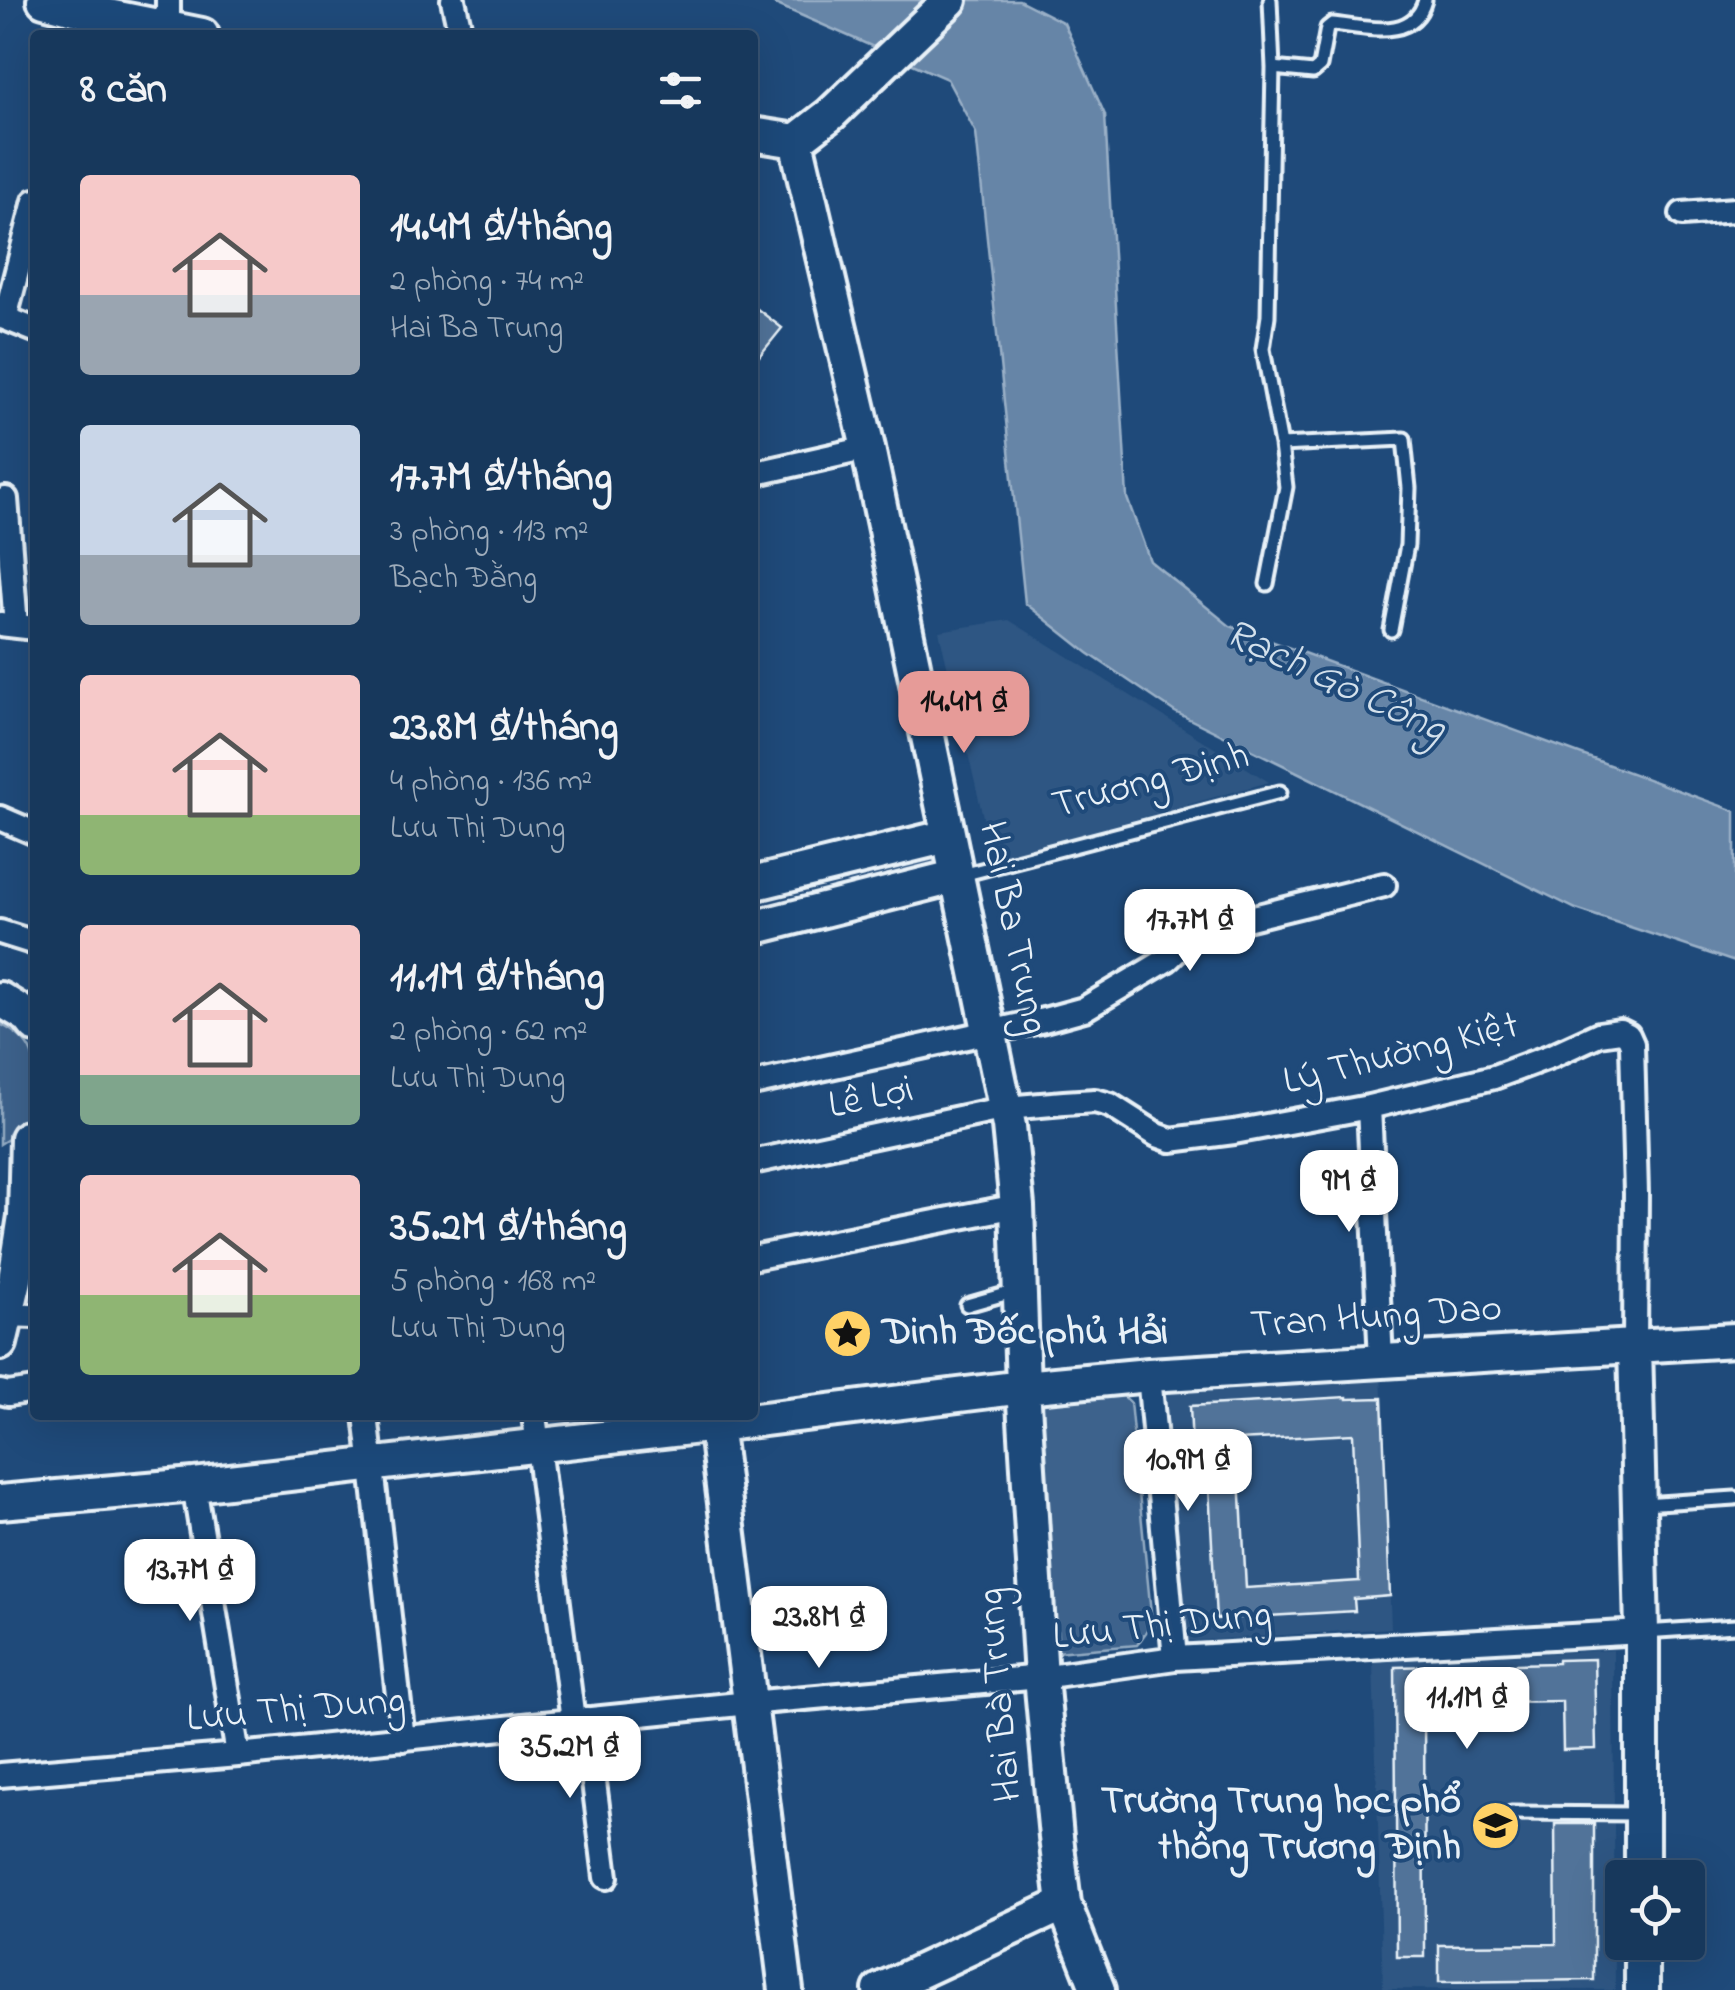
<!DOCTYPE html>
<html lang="vi">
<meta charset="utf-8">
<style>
body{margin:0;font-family:"Indie Flower",sans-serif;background:#244365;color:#f1f3f6;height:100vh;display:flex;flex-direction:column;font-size:38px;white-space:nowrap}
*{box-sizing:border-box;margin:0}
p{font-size:32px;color:#9eacbb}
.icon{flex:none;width:55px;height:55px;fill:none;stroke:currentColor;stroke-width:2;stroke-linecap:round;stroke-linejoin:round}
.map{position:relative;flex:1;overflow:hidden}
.sheet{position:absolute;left:30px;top:30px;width:728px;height:1390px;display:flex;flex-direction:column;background:#17385c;border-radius:10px;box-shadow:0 10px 40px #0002,0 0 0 2px #365272}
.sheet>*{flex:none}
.controls{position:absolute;left:1605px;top:1860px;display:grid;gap:20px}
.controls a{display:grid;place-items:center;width:100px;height:100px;border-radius:10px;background:#17385c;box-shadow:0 10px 40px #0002,0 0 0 2px #365272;font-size:50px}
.price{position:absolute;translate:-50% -85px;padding:0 22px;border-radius:20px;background:#fff;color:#222;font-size:32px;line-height:65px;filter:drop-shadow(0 2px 5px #0008)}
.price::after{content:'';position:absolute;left:50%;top:60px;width:30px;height:22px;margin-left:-15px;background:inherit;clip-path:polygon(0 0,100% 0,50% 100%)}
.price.selected{background:#e69b98;color:#111}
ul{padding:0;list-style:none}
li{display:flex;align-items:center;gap:30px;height:250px;padding:0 50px}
li span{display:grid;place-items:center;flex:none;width:280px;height:200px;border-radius:10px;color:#555}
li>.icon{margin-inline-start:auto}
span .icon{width:120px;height:120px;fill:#fffc;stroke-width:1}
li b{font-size:42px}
h2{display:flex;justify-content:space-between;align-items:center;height:120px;padding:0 50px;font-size:42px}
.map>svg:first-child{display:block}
.built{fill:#2e5683}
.green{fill:#3c628c;stroke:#92aac2;stroke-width:2.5}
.water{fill:#6685a7;stroke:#9ab0c7;stroke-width:2.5}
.building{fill:#517399;stroke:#e8f1f8;stroke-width:2.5;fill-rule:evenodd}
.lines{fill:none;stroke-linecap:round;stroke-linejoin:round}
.lane-casing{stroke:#e8f1f8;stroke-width:19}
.street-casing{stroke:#e8f1f8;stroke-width:30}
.secondary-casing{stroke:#e8f1f8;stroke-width:40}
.lane{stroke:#1f4a7a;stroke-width:11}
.street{stroke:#1f4a7a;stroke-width:22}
.secondary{stroke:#1f4a7a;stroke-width:32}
.labels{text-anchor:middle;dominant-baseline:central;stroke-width:8;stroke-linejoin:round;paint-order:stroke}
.street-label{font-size:40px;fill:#e8f1f8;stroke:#1f4a7a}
.poi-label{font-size:40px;font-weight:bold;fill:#e8f1f8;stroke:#1f4a7a;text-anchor:start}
.water-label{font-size:42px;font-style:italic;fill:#d4e1ec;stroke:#1f4a7a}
</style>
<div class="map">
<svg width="1735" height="1990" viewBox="0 0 1735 1990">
<rect width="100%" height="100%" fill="#1f4a7a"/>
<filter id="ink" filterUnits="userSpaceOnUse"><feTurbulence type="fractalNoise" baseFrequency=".01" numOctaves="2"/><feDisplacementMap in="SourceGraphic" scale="20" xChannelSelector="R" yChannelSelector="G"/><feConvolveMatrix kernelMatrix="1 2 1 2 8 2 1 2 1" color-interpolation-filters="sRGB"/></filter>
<g filter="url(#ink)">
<path class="built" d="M1009,620L1269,782L993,859L939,631Z
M1381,1372L1391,1628L1177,1642L1150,1388Z
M1613,1650L1615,1990L1383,1989L1373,1662Z"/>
<path class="green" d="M0,1024C42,1044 35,1068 35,1108C29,1126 15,1135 0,1144Z
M1115,1388L1130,1402L1152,1624L1137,1645L1056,1652L1037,1632L1038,1393Z"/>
<path class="water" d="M766,0H1019L1064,23L1105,115L1127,498L1150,561L1230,626L1735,811V962L1576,909L1175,712L1088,653L1025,603L976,133L947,79Z"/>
<path class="building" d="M752,305L782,328L752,365Z
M1347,1397V1399L1382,1398L1390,1596L1354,1599L1355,1611L1216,1619L1209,1487L1194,1488L1190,1406ZM1353,1434L1359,1581L1246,1588L1238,1440Z
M1594,1659L1596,1749L1563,1750L1562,1701L1424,1703L1425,1957H1397L1395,1667L1558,1663V1660Z
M1555,1824H1594V1980L1439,1982V1945L1556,1944Z"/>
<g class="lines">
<defs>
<path id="lane" d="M1273,68L1313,72L1320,66L1327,28L1332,24C1365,27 1414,42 1425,0
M1281,445L1404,439L1409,488L1407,545L1391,630
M1267,584L1286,487L1281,445L1263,349L1268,316L1273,68L1270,0
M962,875L1280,792
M967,1305L1016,1291
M1643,1504L1735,1498
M1644,1632L1735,1626
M1511,1813L1638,1814"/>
<path id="street" d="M453,0L461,35
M168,28V0
M1682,214L1735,210
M0,316L35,330
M5,318L35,201
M752,474L868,448
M6,499L16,626
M0,624L35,628
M0,818L35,833
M0,932L35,943
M752,1084L1044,1020L1084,1009L1168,959L1192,936L1205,929L1384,885
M1369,1107L1381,1361
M752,1162L1006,1108L1064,1103L1095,1101L1110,1105L1157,1135L1171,1140L1234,1132L1369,1107L1494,1077L1551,1056L1599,1034L1620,1031L1628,1035L1632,1044L1636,1194L1635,1345
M752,1258L1017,1206
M6,1315L35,1316
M1149,1375L1175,1658
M0,1392L8,1394L35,1390
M366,1415L403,1739
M534,1415L573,1721
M194,1485L238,1755
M586,1719L606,1877
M0,1775L238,1755L749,1703L1041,1677L1175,1658L1642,1632"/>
<path id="secondary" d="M44,0L93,13L202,35
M752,134L796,141
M796,141L868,448L1009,1126L1017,1206L1023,1387L1041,1677L1056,1837L1064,1904L1098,1990
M796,141L831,114L950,0
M752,884L948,836
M752,928L958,876
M0,999L28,1016L35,1025
M0,1343L15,1280L25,1216L27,1138
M1635,1345L1642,1632V1878
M714,1415L786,1990
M0,1502L194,1485L716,1425L1023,1387L1149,1375L1735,1340
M880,1990L1064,1904
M1642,1990V1942"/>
</defs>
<use href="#lane" class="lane-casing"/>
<use href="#street" class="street-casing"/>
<use href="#secondary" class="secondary-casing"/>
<use href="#lane" class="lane"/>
<use href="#street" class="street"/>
<use href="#secondary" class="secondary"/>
</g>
</g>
<defs>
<symbol id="sight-disc" viewBox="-11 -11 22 22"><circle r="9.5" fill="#ffd166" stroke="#1f4a7a"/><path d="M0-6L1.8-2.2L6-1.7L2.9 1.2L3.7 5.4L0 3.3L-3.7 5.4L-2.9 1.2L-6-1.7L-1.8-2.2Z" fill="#111"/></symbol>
<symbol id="school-disc" viewBox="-11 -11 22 22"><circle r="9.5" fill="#ffd166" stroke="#1f4a7a"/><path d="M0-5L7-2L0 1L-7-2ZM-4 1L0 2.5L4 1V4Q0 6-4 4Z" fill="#111"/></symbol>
</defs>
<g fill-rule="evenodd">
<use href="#sight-disc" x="820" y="1306" width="55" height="55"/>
<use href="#school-disc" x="1468" y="1798" width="55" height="55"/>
</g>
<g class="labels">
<g class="street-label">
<text transform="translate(1151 782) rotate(-15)">Trương Định</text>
<text transform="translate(1012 928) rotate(78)">Hai Ba Trung</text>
<text transform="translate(1401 1055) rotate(-14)">Lý Thường Kiệt</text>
<text transform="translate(871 1099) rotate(-12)">Lê Lợi</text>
<text transform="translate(1376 1318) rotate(-4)">Tran Hung Dao</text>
<text transform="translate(1162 1627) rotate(-6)">Lưu Thị Dung</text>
<text transform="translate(1001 1695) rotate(-95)">Hai Bà Trưng</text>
<text transform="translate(296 1711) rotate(-5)">Lưu Thị Dung</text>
</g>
<g class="poi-label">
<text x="882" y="1333">Dinh Đốc phủ Hải</text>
<text x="1461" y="1802" text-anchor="end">Trường Trung học phổ<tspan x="1461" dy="46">thông Trương Định</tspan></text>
</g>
<g class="water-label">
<text transform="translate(1335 682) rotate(25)">Rạch Gò Công</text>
</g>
</g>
</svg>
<div class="controls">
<a><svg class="icon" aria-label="locate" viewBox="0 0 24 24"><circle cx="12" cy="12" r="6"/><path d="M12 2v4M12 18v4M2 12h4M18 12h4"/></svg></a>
</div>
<b class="price selected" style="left:964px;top:756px">14.4M ₫</b>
<b class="price" style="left:1190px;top:974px">17.7M ₫</b>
<b class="price" style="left:1349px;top:1235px">9M ₫</b>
<b class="price" style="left:1188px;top:1514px">10.9M ₫</b>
<b class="price" style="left:190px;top:1624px">13.7M ₫</b>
<b class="price" style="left:819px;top:1671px">23.8M ₫</b>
<b class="price" style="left:1467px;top:1752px">11.1M ₫</b>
<b class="price" style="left:570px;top:1801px">35.2M ₫</b>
<section class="sheet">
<h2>8 căn<svg class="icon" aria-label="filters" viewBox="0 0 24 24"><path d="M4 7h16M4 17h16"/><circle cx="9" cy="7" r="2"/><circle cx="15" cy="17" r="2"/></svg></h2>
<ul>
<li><span style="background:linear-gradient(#f6c9c9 60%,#9aa5b1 0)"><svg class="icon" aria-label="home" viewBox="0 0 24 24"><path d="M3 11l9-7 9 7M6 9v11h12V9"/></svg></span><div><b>14.4M ₫/tháng</b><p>2 phòng · 74 m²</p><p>Hai Ba Trung</p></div></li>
<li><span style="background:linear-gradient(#c9d6e8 65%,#9aa5b1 0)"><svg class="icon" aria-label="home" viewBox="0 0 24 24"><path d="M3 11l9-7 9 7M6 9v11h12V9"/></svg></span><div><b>17.7M ₫/tháng</b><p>3 phòng · 113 m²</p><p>Bạch Đằng</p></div></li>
<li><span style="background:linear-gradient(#f6c9c9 70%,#8fb573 0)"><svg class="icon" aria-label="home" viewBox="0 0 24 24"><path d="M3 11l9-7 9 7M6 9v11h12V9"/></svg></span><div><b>23.8M ₫/tháng</b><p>4 phòng · 136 m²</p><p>Lưu Thị Dung</p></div></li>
<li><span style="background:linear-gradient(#f6c9c9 75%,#7fa58c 0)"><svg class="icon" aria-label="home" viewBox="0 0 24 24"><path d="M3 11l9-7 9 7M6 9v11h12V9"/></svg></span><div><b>11.1M ₫/tháng</b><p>2 phòng · 62 m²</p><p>Lưu Thị Dung</p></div></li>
<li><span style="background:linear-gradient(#f6c9c9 60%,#8fb573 0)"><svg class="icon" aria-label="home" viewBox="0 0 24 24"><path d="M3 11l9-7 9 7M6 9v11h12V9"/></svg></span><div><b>35.2M ₫/tháng</b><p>5 phòng · 168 m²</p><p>Lưu Thị Dung</p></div></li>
</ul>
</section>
</div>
